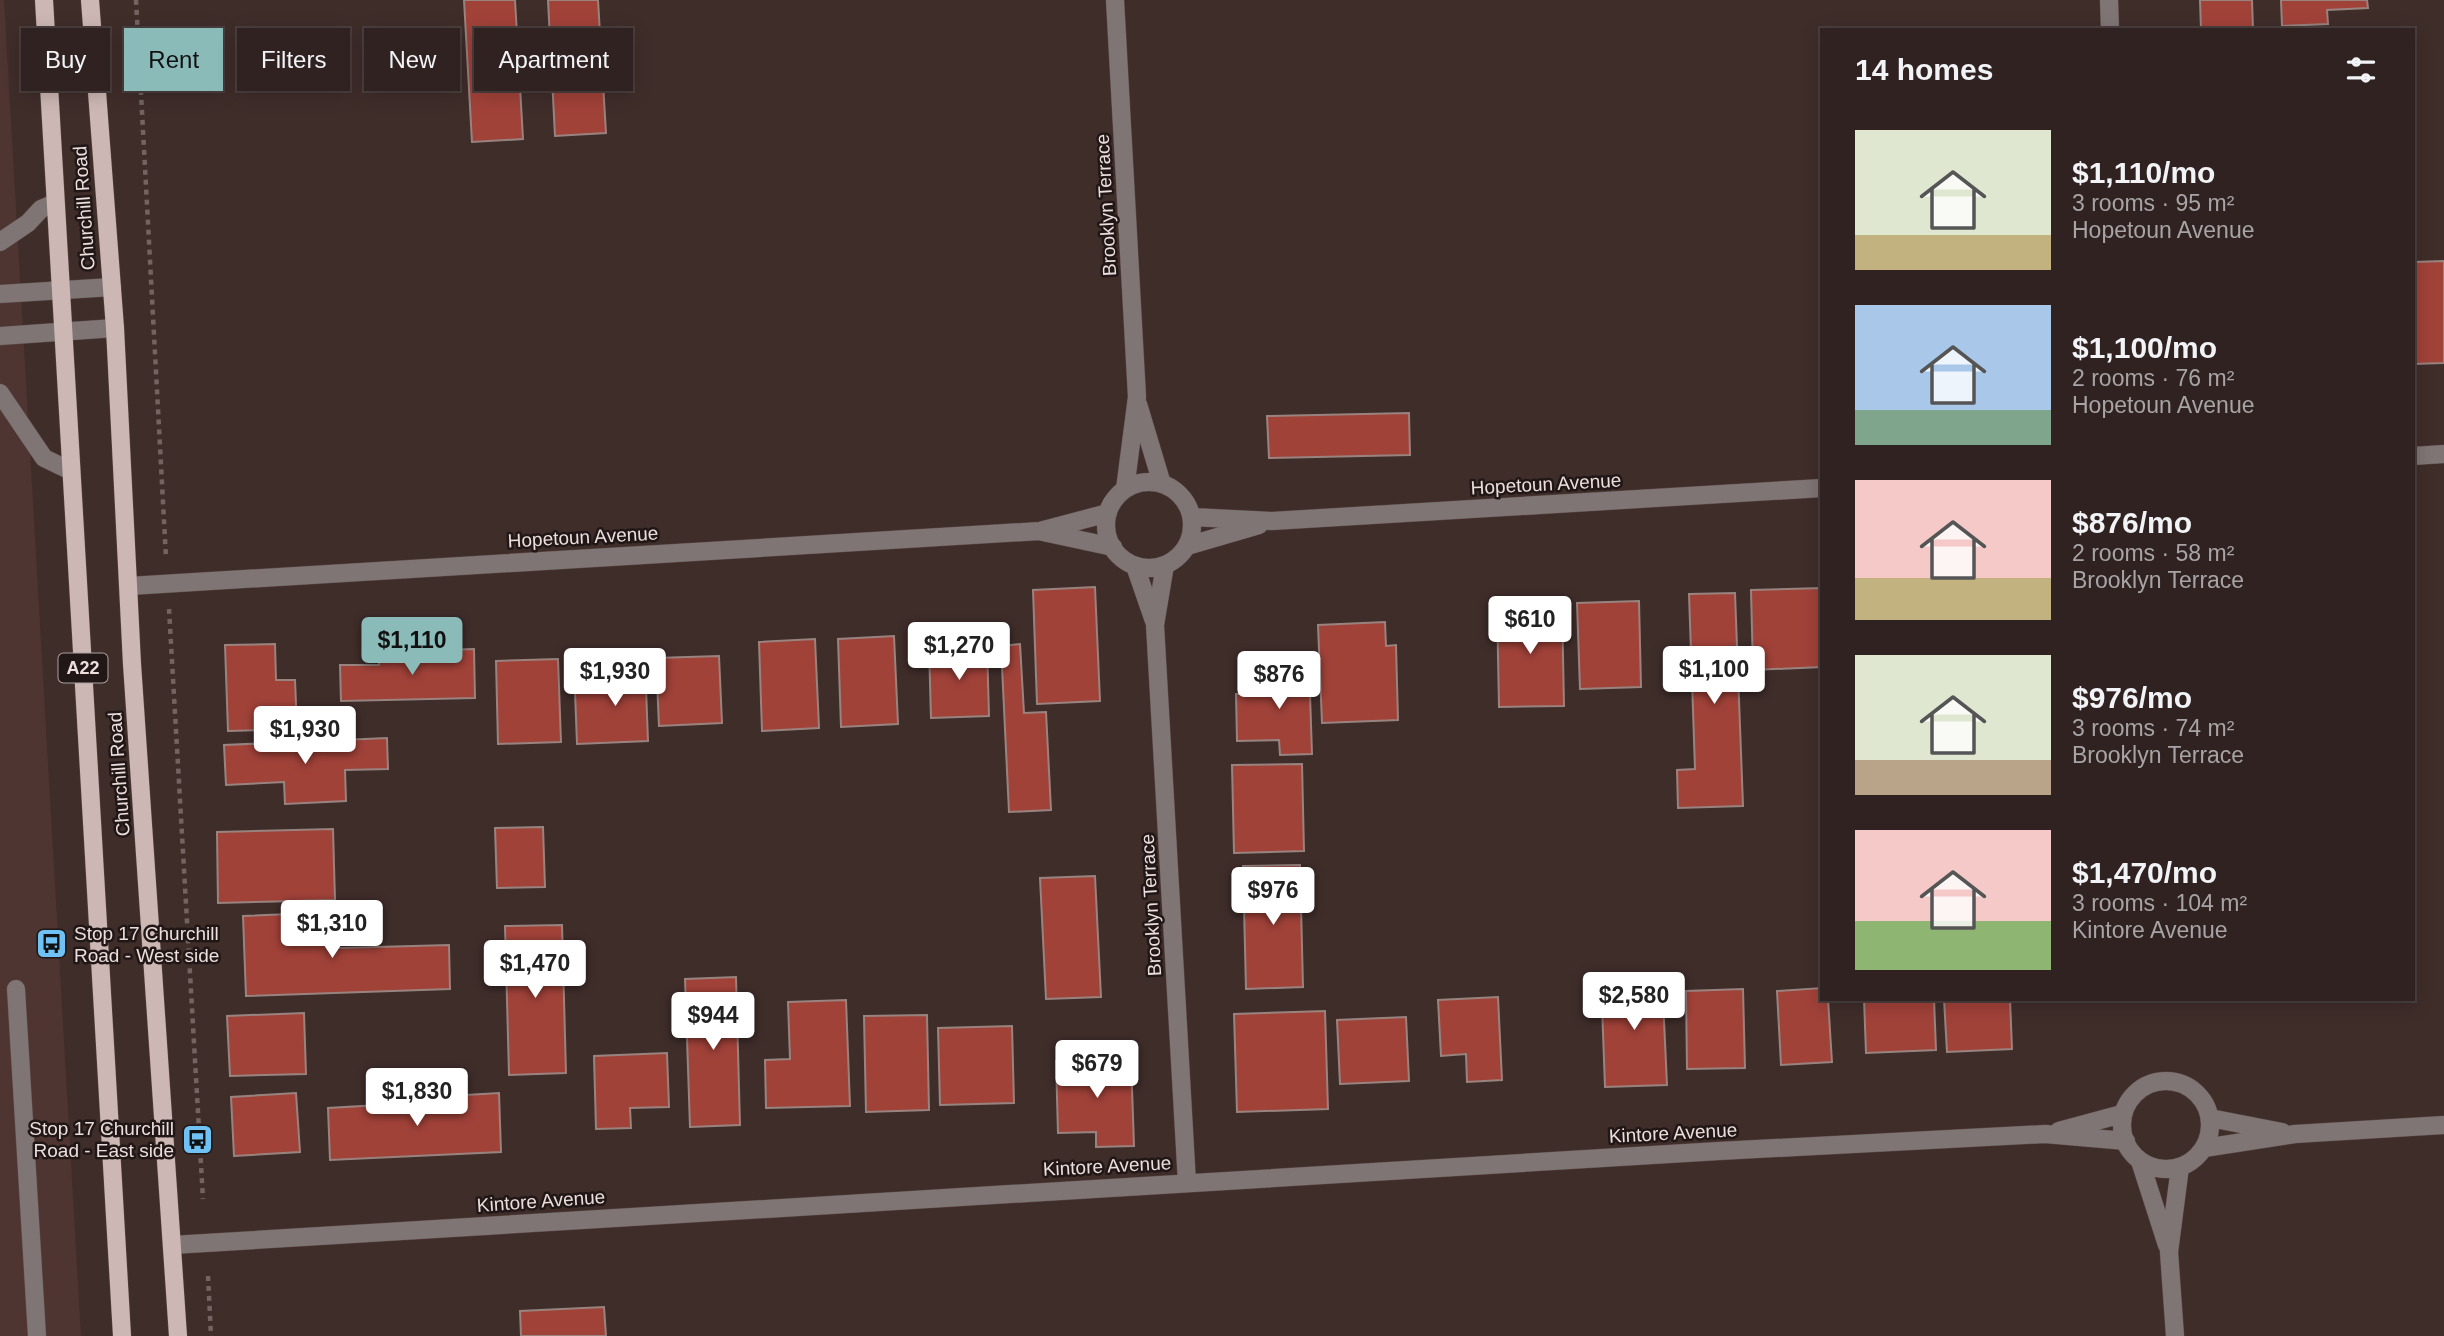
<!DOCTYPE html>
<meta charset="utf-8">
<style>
body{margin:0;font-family:Helvetica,sans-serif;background:#3b2f2d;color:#f1f3f6;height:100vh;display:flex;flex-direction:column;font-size:26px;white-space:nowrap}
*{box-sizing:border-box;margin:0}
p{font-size:23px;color:#a7a4a5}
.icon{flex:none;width:38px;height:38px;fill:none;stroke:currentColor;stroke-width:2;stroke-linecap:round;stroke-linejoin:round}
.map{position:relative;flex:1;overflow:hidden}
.details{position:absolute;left:1820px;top:28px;width:595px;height:973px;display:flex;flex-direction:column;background:#2f2220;border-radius:0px;box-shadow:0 4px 18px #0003,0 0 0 2px #4a3f3e}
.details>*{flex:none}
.banner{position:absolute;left:21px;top:28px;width:665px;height:63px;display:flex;gap:14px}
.price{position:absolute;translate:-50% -60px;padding:0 16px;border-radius:7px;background:#fff;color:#222;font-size:23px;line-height:46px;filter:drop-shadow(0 2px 4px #0008)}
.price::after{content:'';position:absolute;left:50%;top:42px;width:21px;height:16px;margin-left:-10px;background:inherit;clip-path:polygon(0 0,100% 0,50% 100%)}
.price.on{background:#8bbbb9;color:#111}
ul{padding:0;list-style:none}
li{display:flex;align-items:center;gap:21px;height:175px;padding:0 35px}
li span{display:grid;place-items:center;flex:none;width:196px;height:140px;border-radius:0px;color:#555}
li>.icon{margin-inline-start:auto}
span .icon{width:84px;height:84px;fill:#fffc;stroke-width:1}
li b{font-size:30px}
h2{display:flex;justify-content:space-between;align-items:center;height:84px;padding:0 35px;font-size:30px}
.chip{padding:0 24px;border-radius:0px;background:#2f2220;box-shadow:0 4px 18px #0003,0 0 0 2px #4a3f3e;font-size:24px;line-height:63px}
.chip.on{background:#8bbbb9;color:#111}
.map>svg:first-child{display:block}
.built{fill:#4e3531}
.building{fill:#a14239;stroke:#99837f;stroke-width:2}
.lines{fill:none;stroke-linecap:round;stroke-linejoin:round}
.minor-casing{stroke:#5b4946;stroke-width:19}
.major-casing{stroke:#5b4946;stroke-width:19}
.path{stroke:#746461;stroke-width:4.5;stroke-dasharray:5 5;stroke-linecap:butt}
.minor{stroke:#7f7574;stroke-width:18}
.major{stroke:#ccb7b4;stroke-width:18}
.labels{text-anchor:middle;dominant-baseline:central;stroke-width:5;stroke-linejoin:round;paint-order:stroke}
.shield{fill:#201716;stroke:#aea2a1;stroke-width:2}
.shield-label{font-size:18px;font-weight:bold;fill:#ebdedc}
.street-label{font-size:19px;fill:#ebdedc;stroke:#201716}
.poi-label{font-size:19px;fill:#ebdedc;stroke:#201716;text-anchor:start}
</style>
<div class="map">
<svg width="2444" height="1336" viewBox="0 0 2444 1336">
<rect width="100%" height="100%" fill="#3f2d2a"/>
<path class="built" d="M0,0H4L81,1336H0Z"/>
<path class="building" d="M464,0H515L523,139L472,142Z
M548,0H598L606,133L555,136Z
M2200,0H2252L2253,30H2201Z
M2281,0H2367L2368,8L2327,10L2328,24L2282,26Z
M2444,261V363L2413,364V262Z
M1409,413L1410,455L1269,458L1267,416Z
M1095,587L1100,701L1037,704L1033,590Z
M1822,588V667L1753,670L1751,590Z
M1735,593L1743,806L1678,808L1677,770L1695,769L1689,594Z
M1639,601L1641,687L1580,689L1577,603Z
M1562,604L1564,706L1499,707L1497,605Z
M1385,622L1386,646L1396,645L1398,720L1322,723L1318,625Z
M894,636L898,724L841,727L838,639Z
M815,639L819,728L762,731L759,642Z
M275,644L276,680H295L297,729L228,731L225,645Z
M1020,644L1024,713L1046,712L1051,810L1009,812L1001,646Z
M987,646L989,716L931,718L929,648Z
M474,649L475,698L341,701L340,665H379V652Z
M719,656L722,723L659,726L656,658Z
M558,659L561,742L498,744L496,661Z
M645,661L648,741L577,744L575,692L611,691L609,662Z
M1309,665L1312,754L1280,755L1279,740L1237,741L1236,694H1268L1267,666Z
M387,738L388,769L345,770L346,801L285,804L284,782L226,785L224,745Z
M1302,764L1304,851L1234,853L1232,765Z
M543,827L545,887L497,888L495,828Z
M333,829L335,900L218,903L217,832Z
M1300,865L1303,987L1246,989L1243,866Z
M1095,876L1101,997L1046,999L1040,878Z
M338,912L339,948L449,945L450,989L246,996L243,916Z
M562,925L566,1073L509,1075L505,926Z
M736,977L740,1125L690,1127L685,979Z
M1662,977L1667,1085L1605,1087L1601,979Z
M1822,988V999H1828L1832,1062L1781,1065L1777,991Z
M1743,989L1745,1068L1687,1069L1686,991Z
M1498,997L1502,1080L1467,1082L1466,1054L1441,1056L1438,1000Z
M1864,999H1934L1936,1050L1866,1053Z
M1944,999H2010L2012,1049L1947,1052Z
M846,1000L850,1106L766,1108L765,1060L790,1059L788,1002Z
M1325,1011L1328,1109L1237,1112L1234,1014Z
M304,1013L306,1074L230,1076L227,1016Z
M927,1015L929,1110L866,1112L864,1016Z
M1406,1017L1409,1081L1340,1084L1337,1020Z
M1012,1026L1014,1103L940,1105L938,1028Z
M667,1053L669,1107L630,1108L631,1128L596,1129L594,1056Z
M1131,1059L1134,1146L1096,1147V1132L1058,1133L1056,1061Z
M296,1093L300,1152L234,1156L231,1097Z
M499,1093L501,1152L330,1160L328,1108L414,1103V1098Z
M604,1307L606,1336H521L520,1311Z"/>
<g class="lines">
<defs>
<path id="minor" d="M1115,0L1137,397L1125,489
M2109,0L2110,30
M0,242L28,223L41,209L55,203
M0,294L112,287
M0,336L115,328
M0,393L44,458L71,471
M1138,404L1162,484
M2413,456L2444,454
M1106 525a43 43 0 1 1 86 0a43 43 0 1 1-86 0Z
M1192,517L1272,521L1822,488
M1043,532L1113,547
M1187,546L1259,525
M1165,565L1155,625L1187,1183
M1135,566L1154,621
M129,586L1040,531L1108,513
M16,989L37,1336
M2122 1125a44 44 0 1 1 88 0a44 44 0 1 1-88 0Z
M2210,1118L2282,1132
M2059,1131L2122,1114
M2204,1148L2295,1134L2444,1125
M2140,1161L2167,1245
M172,1245L1719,1151L2045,1134L2126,1141
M2175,1336L2169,1252L2180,1167"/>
<path id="major" d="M44,0L122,1336
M90,0L115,328L132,664L178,1336"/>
</defs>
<use href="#minor" class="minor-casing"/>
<use href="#major" class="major-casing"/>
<path class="path" d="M136,0L166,558
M169,609L203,1199
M208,1276L211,1336"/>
<use href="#minor" class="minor"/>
<use href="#major" class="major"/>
</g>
<defs>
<symbol id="bus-square" viewBox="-11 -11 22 22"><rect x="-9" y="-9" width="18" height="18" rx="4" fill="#70c2f4" stroke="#201716"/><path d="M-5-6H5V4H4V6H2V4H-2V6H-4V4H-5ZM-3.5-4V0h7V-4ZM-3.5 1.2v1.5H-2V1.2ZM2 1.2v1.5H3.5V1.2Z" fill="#111"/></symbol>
</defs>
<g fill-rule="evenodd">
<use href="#bus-square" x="34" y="926" width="35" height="35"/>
<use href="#bus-square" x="180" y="1122" width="35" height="35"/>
</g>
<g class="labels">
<rect class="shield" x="58.5" y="653.5" width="49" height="29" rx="5"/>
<g class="shield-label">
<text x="83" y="668">A22</text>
</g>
<g class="street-label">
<text transform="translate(1106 205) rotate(-93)">Brooklyn Terrace</text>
<text transform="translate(84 208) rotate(-94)">Churchill Road</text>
<text transform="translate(1546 484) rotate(-3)">Hopetoun Avenue</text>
<text transform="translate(583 537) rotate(-3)">Hopetoun Avenue</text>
<text transform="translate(119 774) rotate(-94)">Churchill Road</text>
<text transform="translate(1151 905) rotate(-93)">Brooklyn Terrace</text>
<text transform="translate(1673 1133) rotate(-3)">Kintore Avenue</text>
<text transform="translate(1107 1166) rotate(-3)">Kintore Avenue</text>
<text transform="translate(541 1201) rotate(-4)">Kintore Avenue</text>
</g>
<g class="poi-label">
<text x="74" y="933">Stop 17 Churchill<tspan x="74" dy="22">Road - West side</tspan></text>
<text x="174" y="1128" text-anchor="end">Stop 17 Churchill<tspan x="174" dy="22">Road - East side</tspan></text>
</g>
</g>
</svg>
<b class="price" style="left:1530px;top:656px">$610</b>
<b class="price on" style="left:412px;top:677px">$1,110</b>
<b class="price" style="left:959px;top:682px">$1,270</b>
<b class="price" style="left:1714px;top:706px">$1,100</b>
<b class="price" style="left:615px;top:708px">$1,930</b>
<b class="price" style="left:1279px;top:711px">$876</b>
<b class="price" style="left:305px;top:766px">$1,930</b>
<b class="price" style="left:1273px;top:927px">$976</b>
<b class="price" style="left:332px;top:960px">$1,310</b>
<b class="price" style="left:535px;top:1000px">$1,470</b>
<b class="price" style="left:1634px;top:1032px">$2,580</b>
<b class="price" style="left:713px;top:1052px">$944</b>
<b class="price" style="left:1097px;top:1100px">$679</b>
<b class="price" style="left:417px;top:1128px">$1,830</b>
<div class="banner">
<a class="chip">Buy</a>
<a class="chip on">Rent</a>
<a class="chip">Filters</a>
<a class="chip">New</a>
<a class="chip">Apartment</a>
</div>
<section class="details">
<h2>14 homes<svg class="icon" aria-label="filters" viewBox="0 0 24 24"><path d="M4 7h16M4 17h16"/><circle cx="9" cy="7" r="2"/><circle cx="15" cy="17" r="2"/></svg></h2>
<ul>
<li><span style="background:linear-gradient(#dfe7d0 75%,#c2b280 0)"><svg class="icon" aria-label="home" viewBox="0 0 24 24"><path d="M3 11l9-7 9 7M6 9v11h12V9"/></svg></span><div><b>$1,110/mo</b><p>3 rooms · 95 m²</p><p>Hopetoun Avenue</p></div></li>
<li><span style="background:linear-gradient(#a9c7e8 75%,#7fa58c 0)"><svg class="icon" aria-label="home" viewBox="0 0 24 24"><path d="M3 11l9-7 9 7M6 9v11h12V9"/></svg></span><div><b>$1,100/mo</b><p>2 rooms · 76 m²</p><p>Hopetoun Avenue</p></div></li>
<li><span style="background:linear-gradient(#f6c9c9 70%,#c2b280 0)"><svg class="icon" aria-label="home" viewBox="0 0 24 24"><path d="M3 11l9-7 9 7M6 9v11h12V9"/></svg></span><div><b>$876/mo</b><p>2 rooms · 58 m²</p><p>Brooklyn Terrace</p></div></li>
<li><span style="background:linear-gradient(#dfe7d0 75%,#b9a48a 0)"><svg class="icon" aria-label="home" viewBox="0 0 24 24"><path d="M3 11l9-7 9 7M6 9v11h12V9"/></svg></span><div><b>$976/mo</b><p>3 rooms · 74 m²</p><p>Brooklyn Terrace</p></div></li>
<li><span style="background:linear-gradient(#f6c9c9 65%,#8fb573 0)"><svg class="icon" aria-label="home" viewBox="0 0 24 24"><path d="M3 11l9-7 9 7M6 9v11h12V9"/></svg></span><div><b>$1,470/mo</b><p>3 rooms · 104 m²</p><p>Kintore Avenue</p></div></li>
</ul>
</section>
</div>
